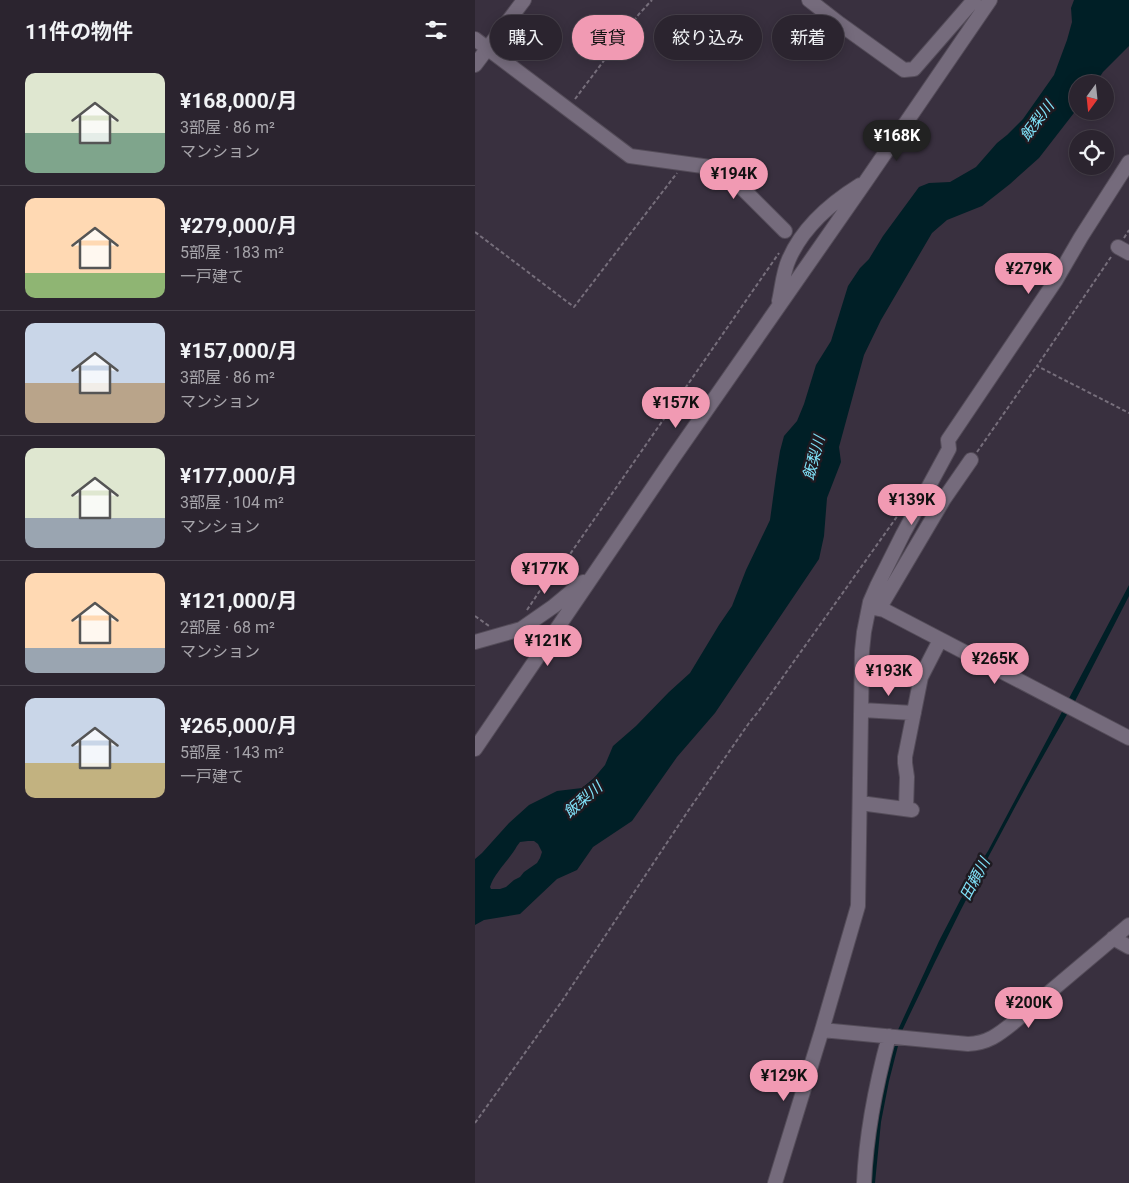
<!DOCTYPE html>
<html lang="ja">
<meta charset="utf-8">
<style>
body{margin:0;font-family:Roboto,"Noto Sans JP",sans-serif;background:#332c37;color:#f1f3f6;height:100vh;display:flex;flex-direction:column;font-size:19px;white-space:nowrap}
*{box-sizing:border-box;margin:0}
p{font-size:16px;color:#a6a4aa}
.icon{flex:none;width:28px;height:28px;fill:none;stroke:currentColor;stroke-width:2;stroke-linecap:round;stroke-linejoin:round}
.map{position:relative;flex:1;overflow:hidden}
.panel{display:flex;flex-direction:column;background:#2b242f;width:475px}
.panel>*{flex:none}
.hud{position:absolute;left:15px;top:15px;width:475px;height:45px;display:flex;gap:10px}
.needle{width:32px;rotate:195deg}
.controls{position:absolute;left:594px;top:75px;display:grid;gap:10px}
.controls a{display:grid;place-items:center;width:45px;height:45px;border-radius:50%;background:#2b242f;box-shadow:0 2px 12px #0003,0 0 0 1px #47414b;font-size:25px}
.price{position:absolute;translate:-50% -42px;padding:0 11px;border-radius:18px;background:#f19ab3;color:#111;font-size:16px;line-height:32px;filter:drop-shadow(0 1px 2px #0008)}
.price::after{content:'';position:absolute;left:50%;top:30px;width:15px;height:11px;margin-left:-8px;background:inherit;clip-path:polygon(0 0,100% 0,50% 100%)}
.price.on{background:#222;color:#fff}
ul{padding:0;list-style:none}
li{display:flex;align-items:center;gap:15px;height:125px;padding:0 25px}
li+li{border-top:1px solid #47414b}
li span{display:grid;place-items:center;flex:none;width:140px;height:100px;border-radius:10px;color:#555}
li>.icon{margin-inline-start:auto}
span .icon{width:60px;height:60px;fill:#fffc;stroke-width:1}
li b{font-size:21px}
h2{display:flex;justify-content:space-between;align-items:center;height:60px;padding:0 25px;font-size:21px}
.pill{padding:0 18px;border-radius:22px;background:#2b242f;box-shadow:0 2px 12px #0003,0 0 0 1px #47414b;font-size:18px;line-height:45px}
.pill.on{background:#f19ab3;color:#111}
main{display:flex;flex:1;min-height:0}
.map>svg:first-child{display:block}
.water{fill:#001f26;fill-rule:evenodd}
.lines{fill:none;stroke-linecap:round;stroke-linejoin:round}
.minor-casing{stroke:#544c59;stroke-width:16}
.path{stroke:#766e7b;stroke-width:2;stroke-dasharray:4 2.5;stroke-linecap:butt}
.minor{stroke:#756b7c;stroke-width:14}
.labels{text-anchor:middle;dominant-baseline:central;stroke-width:5;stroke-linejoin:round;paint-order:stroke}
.water-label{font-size:15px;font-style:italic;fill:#81e3fa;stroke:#1e1a21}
</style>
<main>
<section class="panel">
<h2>11件の物件<svg class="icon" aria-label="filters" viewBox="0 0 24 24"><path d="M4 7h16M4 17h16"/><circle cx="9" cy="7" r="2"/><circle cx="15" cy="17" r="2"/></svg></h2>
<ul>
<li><span style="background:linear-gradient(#dfe7d0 60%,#7fa58c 0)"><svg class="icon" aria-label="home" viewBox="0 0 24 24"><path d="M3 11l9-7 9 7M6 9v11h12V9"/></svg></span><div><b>¥168,000/月</b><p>3部屋 · 86 m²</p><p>マンション</p></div></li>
<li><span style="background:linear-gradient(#ffd9b3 75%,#8fb573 0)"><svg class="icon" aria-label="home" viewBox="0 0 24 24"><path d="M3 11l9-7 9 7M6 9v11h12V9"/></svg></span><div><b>¥279,000/月</b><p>5部屋 · 183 m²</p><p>一戸建て</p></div></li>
<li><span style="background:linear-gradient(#c9d6e8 60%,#b9a48a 0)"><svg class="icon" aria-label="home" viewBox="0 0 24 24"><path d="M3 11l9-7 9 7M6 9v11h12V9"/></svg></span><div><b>¥157,000/月</b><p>3部屋 · 86 m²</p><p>マンション</p></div></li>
<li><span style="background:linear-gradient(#dfe7d0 70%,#9aa5b1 0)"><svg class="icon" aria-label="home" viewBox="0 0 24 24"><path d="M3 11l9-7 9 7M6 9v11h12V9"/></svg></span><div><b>¥177,000/月</b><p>3部屋 · 104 m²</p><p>マンション</p></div></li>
<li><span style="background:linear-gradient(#ffd9b3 75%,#9aa5b1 0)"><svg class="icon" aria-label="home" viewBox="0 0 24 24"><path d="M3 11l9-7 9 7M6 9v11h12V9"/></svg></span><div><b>¥121,000/月</b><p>2部屋 · 68 m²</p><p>マンション</p></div></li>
<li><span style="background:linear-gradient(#c9d6e8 65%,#c2b280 0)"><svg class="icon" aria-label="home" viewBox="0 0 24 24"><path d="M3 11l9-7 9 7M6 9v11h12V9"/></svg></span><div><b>¥265,000/月</b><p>5部屋 · 143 m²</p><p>一戸建て</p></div></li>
</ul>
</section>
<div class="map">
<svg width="654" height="1183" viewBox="0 0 654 1183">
<rect width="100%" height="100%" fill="#39303f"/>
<path class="water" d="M599,0H654V46L628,72L620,84H602V109L564,158L535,184L507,206L472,220L457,233L406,320L389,355L364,447L366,462L352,498L349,536L344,559L240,713L202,757L157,821L118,847L102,870L82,879L45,914L9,920L0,925V859L7,853L34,823L54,805L82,791L107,788L119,778L130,765L138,746L161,726L194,692L215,673L244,625L257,606L271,570L295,520L301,476L305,451L309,436L322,421L329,404L341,365L356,341L373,286L385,268L394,259L408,236L444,187L454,183L475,182L501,167L522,143L532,135L548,119L579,75L592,40L597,22L596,8ZM53,841H59L63,844L67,852L65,858L62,863L49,872L45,877L39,880L31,887L25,889H16L15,887C19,873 35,859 42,846L45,842Z
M654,585V596L597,707L591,704Z
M589,708L594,711C533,816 477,924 426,1033L422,1032L464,941L502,868L513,851Z
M417,1041L424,1042L414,1081L406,1122L400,1183H395L398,1141Z"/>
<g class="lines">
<defs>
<path id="minor" d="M334,0L365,24L429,70L439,69L499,0
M0,39L155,156L235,167L245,169L251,172L310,231
M0,65L49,0
M643,247L654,253
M304,301C307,288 308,272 314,259C328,227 356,203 385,185
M394,607L409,610L654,738
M404,609L469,499L496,460
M0,642L46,629L79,606L108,582
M387,710L439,713
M0,749L198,458L391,181L515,0
M385,803L437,810
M431,809L432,777L430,763V757L446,677L465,640
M638,938L654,947
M347,1030L493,1044C513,1043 523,1035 538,1023L654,925
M300,1183L347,1030L383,906L387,651L389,632L395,602L402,586L428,534L474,449L473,440L581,280L606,237L654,162
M389,1183C391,1133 401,1084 414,1036"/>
</defs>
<use href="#minor" class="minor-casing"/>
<path class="path" d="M100,99L164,14L177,0
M0,232L99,307L202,173
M649,238L654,230
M636,257L562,366L654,413
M502,452L562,366
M52,610L70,583L84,570L304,253
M0,616L14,626
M0,1123L87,1001L213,811L274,723L283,712L426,511"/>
<use href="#minor" class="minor"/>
</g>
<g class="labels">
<g class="water-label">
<text transform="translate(562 121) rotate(-53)">飯梨川</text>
<text transform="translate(339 458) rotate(-75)">飯梨川</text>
<text transform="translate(108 800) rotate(-41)">飯梨川</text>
<text transform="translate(500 879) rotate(-62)">田頼川</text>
</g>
</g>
</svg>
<div class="controls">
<a><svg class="needle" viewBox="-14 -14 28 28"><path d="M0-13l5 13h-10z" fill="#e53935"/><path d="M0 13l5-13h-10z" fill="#a6a4aa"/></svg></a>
<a><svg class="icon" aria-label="locate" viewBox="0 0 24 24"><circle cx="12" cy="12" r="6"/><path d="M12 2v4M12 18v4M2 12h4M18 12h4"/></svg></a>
</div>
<b class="price on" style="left:422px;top:162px">¥168K</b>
<b class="price" style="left:259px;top:200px">¥194K</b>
<b class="price" style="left:554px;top:295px">¥279K</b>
<b class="price" style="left:201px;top:429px">¥157K</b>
<b class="price" style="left:437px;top:526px">¥139K</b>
<b class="price" style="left:70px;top:595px">¥177K</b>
<b class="price" style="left:73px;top:667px">¥121K</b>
<b class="price" style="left:520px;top:685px">¥265K</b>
<b class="price" style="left:414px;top:697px">¥193K</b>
<b class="price" style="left:554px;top:1029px">¥200K</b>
<b class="price" style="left:309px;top:1102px">¥129K</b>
<div class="hud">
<a class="pill">購入</a>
<a class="pill on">賃貸</a>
<a class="pill">絞り込み</a>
<a class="pill">新着</a>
</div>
</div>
</main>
